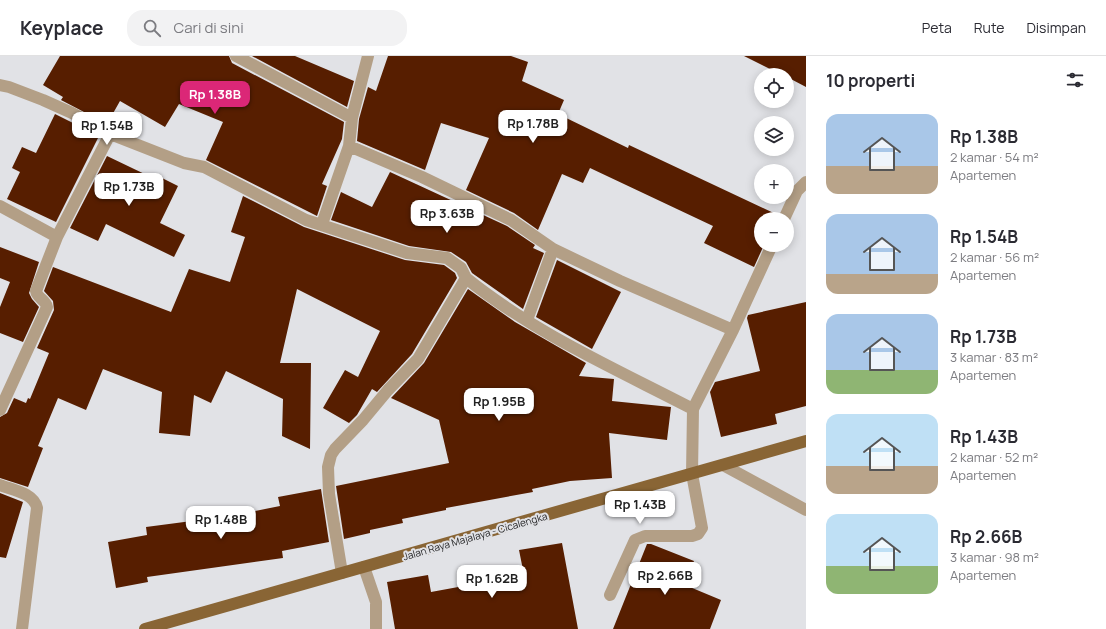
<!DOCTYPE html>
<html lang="id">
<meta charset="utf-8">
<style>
body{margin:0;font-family:Manrope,sans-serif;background:#f2f2f3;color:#2b2b33;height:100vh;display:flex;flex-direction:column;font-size:15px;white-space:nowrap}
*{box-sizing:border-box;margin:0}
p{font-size:13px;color:#7c7c81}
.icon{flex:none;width:22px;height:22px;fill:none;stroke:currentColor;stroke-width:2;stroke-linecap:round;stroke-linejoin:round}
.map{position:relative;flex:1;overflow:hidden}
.drawer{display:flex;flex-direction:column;background:#fff;width:300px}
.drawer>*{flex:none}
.buttons{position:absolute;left:754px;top:12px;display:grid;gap:8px}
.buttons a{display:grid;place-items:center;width:40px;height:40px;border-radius:50%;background:#fff;box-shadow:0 2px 10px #0003;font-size:20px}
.price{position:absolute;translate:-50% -34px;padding:0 9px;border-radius:8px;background:#fff;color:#222;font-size:13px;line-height:26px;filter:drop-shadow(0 1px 2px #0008)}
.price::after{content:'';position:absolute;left:50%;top:24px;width:12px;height:9px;margin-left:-6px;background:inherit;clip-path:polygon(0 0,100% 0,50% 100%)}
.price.current{background:#db2777;color:#fff}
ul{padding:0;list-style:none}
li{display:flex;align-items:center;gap:12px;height:100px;padding:0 20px}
li span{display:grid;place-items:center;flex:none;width:112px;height:80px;border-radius:12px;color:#555}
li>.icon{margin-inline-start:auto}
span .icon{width:48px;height:48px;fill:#fffc;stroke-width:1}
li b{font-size:17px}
h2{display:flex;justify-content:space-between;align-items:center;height:48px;padding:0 20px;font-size:17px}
header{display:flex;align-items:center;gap:24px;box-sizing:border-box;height:56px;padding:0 20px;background:#fff;border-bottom:1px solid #e1e1e2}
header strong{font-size:19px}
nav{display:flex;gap:22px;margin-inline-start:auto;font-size:14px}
.search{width:280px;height:36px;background:#f2f2f3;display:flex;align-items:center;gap:10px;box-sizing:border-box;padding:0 14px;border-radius:16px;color:#7c7c81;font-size:15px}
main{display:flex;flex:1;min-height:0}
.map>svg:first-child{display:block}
.building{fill:#571e00}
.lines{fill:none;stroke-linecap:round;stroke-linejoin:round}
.street{stroke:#b39f86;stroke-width:12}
.primary{stroke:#896535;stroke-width:12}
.labels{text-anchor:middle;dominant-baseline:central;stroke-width:4;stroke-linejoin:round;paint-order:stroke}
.street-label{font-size:10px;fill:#272728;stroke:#e1e2e6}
</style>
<header>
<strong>Keyplace</strong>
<div class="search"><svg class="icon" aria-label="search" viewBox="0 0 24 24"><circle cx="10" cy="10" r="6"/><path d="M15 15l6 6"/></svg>Cari di sini</div>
<nav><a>Peta</a><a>Rute</a><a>Disimpan</a></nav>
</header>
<main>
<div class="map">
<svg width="806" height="573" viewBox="0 0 806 573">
<rect width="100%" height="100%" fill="#e1e2e6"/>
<path class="building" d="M60,0H229L232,7L344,66L342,83L322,128L327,130L317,160L206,104L223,66L179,48L165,71L120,45L107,68L61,44L63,41L43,29Z
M252,0H295L354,25L347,51Z
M388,0H511L528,6L522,25L564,44L558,58L628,92L629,89L778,159L777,163H761V189H764L754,211L704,187L713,170L590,112L583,127L562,118L538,174L514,157L466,134L489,82L441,67L425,114L357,85L359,63L368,31L376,35Z
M744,0H806V31L787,21V19H782Z
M55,58L99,80L56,166L7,143L20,116L12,112L22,91L36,97Z
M107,100L155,123L156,119L178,130L160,167L185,179L174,201L106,168L98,185L70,172Z
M390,116L507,170L535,189L533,192L544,197L523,253L472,217L466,206L451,196L409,190L331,164L341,136L372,151Z
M243,140L304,171L405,204L444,209L455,217L457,222L412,298L377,336L372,333L357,359L349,367L323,352L345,314L358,321L380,275L297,233L280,307H311L310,393L282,380L283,343L226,315L211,347L194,339L190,380L159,377L162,336L103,313L86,354L58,342L38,390L43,392L28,431L0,422V361L7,357L14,342L26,347L28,342L30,343L49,297L37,292L54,254L53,245L44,235L53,211L171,256L189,213L230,226L245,181L231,176Z
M0,191L39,206L29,237L32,243L39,251L23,286L0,277V251L10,226L0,222Z
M557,204L621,236L592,293L536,261Z
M468,233L515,266L586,307L579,320L614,323L612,345L671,351L667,384L609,377L612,422L570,425L532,433L533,436L446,452V454L402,463L403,467L370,474V477L344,483L336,430L449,407L439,364L391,342L424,307Z
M806,246V350L775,358L777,368L721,381L710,336L715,326L760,315L747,262L748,259Z
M321,433L329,486L282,495L283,502L147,521L148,526L116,532L108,486L147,479L146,471L230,460L280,450L278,441Z
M0,437L23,446L6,502L0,501Z
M562,487L578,573H395L387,526L428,519L431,536L524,519L519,494Z
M647,488H651L694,505L685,529L721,544L710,573H613Z"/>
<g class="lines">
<path class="street" d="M236,0L352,62L349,90L322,168
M0,29L9,31L43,44L72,57L110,78L184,107L204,111L306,164L407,197L447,202L461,212L466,222
M352,62L368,0
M349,90L422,121L511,164L553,193L620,225L733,274L693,353
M0,150L57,181L110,78
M784,163L797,135L806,126
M527,264L553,193
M733,274L772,189
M0,354L47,251C46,244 37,242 36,235L57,181
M723,409L806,454
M0,429C13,434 34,437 37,452L22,573
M364,511L376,546V573
M342,517L329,438L328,411L331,399L335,393L363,364L388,334L418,303L466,222C534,277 616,313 693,353L692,418L702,472L698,478L692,480H645L635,484L610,539"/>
<path class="primary" d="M145,573L806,385"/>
</g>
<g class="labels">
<g class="street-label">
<text transform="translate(475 480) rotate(-16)">Jalan Raya Majalaya - Cicalengka</text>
</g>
</g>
</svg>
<div class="buttons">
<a><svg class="icon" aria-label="locate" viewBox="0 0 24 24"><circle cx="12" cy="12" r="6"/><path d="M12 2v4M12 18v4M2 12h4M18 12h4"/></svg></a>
<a><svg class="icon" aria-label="layers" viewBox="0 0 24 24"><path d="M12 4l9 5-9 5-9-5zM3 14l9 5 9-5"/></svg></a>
<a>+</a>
<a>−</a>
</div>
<b class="price current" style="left:215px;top:59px">Rp 1.38B</b>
<b class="price" style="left:533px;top:88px">Rp 1.78B</b>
<b class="price" style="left:107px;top:90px">Rp 1.54B</b>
<b class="price" style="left:129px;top:151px">Rp 1.73B</b>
<b class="price" style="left:447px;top:178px">Rp 3.63B</b>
<b class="price" style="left:499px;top:366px">Rp 1.95B</b>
<b class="price" style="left:640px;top:469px">Rp 1.43B</b>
<b class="price" style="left:221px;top:484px">Rp 1.48B</b>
<b class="price" style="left:665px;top:540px">Rp 2.66B</b>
<b class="price" style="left:492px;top:543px">Rp 1.62B</b>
</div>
<section class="drawer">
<h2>10 properti<svg class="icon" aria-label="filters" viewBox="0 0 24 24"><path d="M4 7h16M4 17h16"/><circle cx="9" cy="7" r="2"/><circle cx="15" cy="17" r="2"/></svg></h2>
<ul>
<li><span style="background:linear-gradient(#a9c7e8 65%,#b9a48a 0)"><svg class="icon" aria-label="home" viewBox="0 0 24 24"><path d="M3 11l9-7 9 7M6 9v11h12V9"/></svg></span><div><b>Rp 1.38B</b><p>2 kamar · 54 m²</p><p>Apartemen</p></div></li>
<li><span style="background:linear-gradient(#a9c7e8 75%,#b9a48a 0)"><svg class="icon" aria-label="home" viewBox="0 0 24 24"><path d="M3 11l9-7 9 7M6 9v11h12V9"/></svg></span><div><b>Rp 1.54B</b><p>2 kamar · 56 m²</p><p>Apartemen</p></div></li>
<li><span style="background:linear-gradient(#a9c7e8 70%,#8fb573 0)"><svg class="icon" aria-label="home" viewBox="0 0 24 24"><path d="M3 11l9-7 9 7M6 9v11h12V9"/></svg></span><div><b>Rp 1.73B</b><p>3 kamar · 83 m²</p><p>Apartemen</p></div></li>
<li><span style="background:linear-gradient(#bfe0f5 65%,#b9a48a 0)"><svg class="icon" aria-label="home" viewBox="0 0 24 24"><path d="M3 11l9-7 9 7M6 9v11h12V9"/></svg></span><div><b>Rp 1.43B</b><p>2 kamar · 52 m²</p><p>Apartemen</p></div></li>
<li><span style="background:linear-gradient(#bfe0f5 65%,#8fb573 0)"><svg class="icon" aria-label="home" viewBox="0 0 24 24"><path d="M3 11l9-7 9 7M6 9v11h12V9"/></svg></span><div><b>Rp 2.66B</b><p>3 kamar · 98 m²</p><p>Apartemen</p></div></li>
</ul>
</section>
</main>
